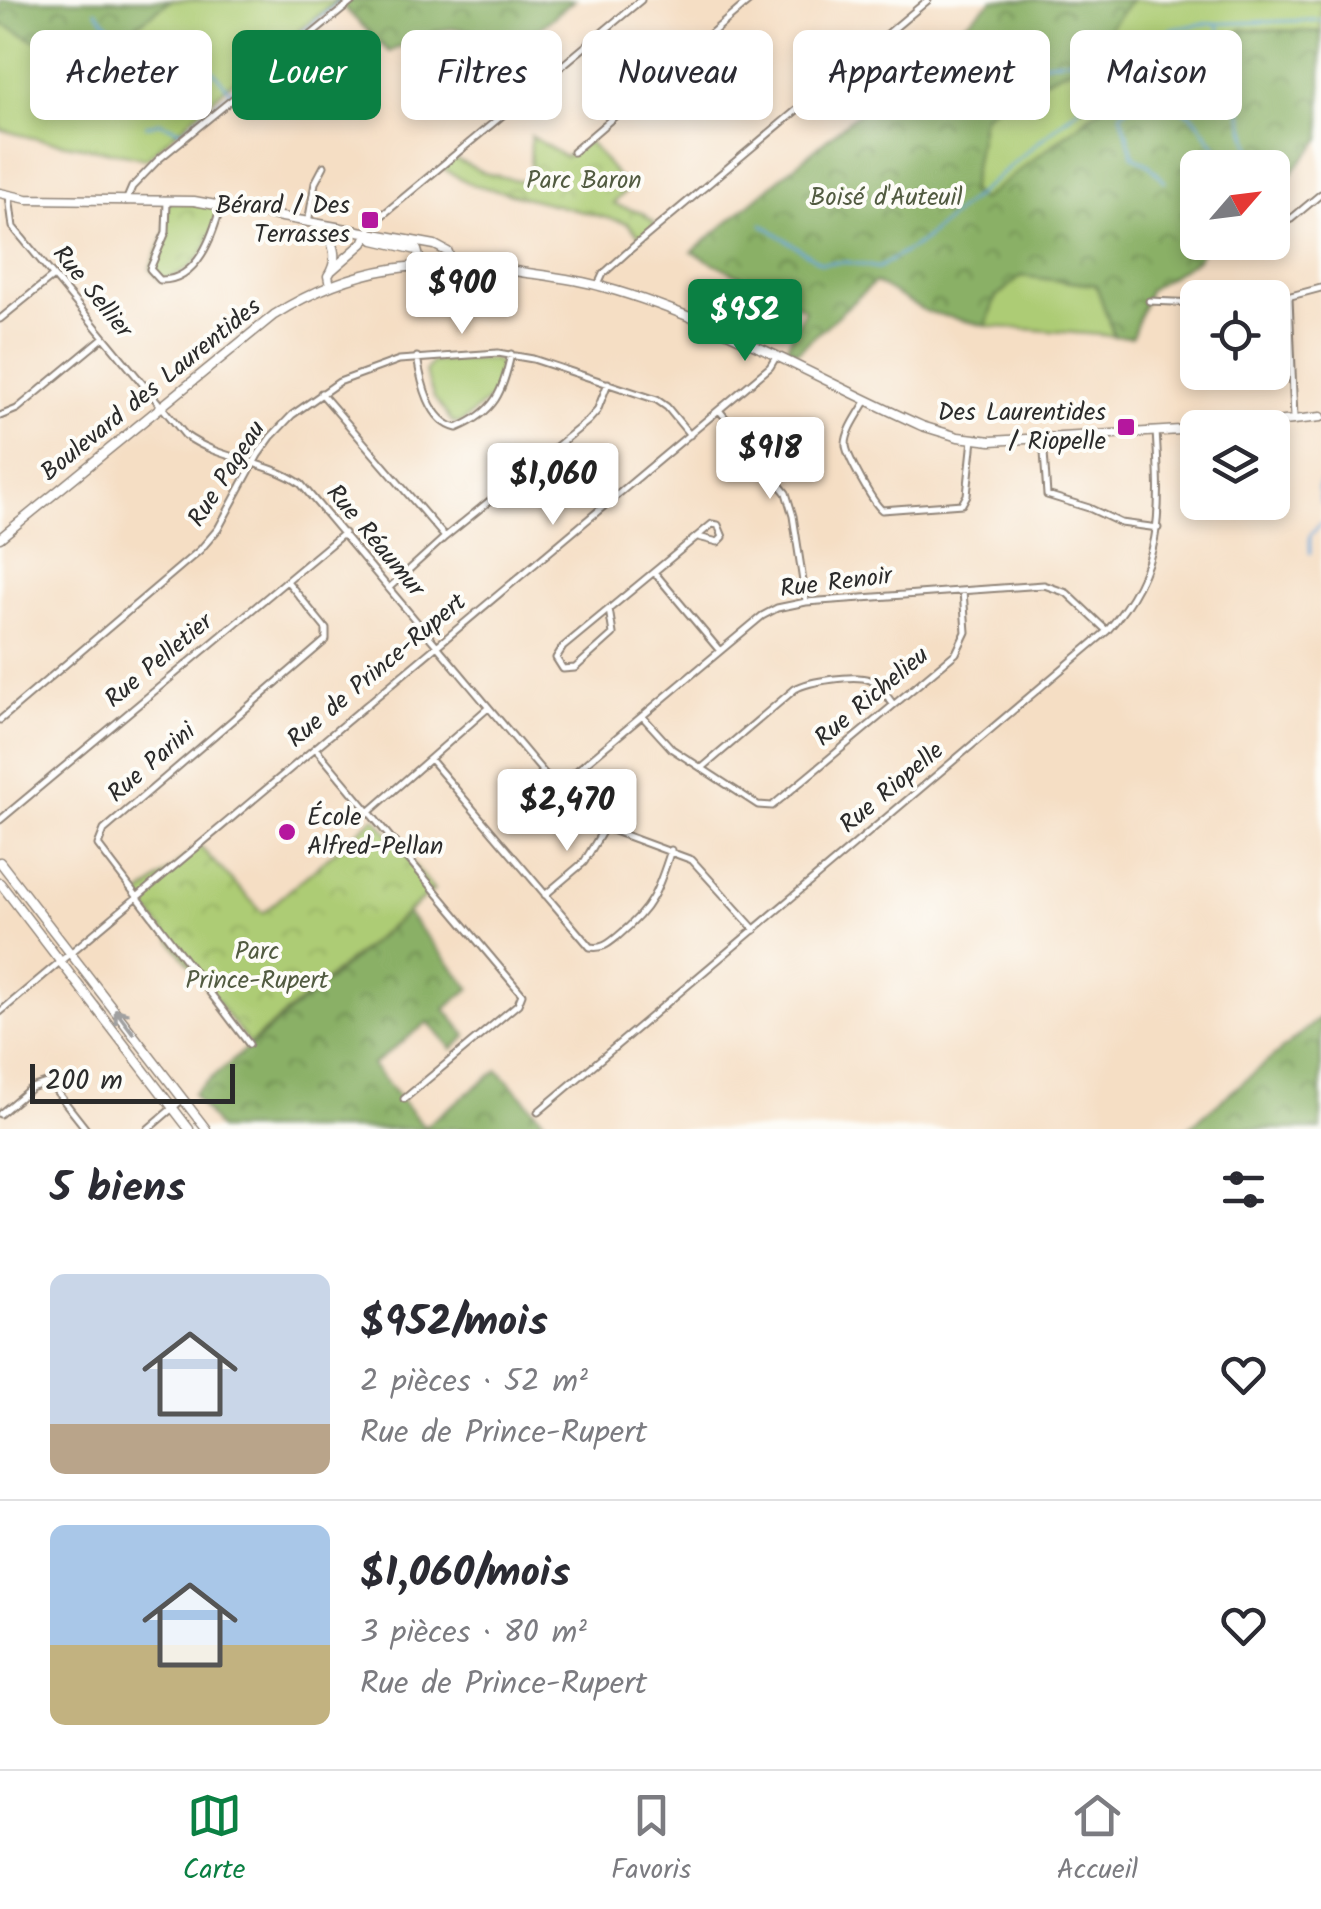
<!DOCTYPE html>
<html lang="fr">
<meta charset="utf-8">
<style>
body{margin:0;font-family:Kalam,sans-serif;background:#f2f2f3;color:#2b2b33;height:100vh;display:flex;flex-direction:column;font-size:38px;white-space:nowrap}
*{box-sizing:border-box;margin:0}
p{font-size:32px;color:#7c7c81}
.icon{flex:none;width:55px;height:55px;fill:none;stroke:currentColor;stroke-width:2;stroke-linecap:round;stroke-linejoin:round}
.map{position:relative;height:1129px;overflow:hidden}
.sheet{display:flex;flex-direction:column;background:#fff;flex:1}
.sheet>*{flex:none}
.hud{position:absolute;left:30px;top:30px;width:1262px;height:90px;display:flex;gap:20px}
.needle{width:65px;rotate:62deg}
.tools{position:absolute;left:1180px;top:150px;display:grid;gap:20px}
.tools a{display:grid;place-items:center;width:110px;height:110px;border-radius:15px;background:#fff;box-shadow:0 5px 15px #0003;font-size:50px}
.scale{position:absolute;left:30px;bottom:25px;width:205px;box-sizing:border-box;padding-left:10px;border:5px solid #2b2b2b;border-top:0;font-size:28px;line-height:35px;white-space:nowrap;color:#2b2b2b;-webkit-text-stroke:8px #fdfcf7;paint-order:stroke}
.price{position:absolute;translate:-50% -85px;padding:0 22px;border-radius:10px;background:#fff;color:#222;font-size:32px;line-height:65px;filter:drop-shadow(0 2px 5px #0008)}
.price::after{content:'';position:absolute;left:50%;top:60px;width:30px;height:22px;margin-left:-15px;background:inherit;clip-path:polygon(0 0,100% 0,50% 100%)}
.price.current{background:#0b8043;color:#fff}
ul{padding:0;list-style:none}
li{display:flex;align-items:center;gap:30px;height:250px;padding:0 50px}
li+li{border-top:2px solid #e1e1e2}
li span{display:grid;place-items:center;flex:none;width:280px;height:200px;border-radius:15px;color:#555}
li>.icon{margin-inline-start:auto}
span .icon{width:120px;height:120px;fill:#fffc;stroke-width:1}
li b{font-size:42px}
h2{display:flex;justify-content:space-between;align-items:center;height:120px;padding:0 50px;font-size:42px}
.pill{padding:0 35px;border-radius:15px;background:#fff;box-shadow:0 5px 15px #0003;font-size:35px;line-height:90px}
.pill.current{background:#0b8043;color:#fff}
.menu{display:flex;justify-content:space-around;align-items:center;height:140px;border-top:2px solid #e1e1e2;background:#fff;font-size:28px;color:#7c7c81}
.menu a{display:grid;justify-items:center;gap:5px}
.menu .current{color:#0b8043}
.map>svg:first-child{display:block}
.grass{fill:#adcc74;stroke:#6c7c50;stroke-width:2.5}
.forest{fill:url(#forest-crowns);stroke:#5a6e48;stroke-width:2.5}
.park{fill:url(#park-crowns);stroke:#6c7c50;stroke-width:2.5}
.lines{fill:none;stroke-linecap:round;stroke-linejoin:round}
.stream{stroke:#67a6d9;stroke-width:2.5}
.street-casing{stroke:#908478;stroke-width:9}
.secondary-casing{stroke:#908478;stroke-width:11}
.street{stroke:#fff;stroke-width:5}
.secondary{stroke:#fff;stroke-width:8}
.oneway{stroke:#a0a0a0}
.poi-dot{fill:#b5179e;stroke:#fdfcf7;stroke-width:4}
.labels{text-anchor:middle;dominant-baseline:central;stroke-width:8;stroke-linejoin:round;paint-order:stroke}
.park-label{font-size:25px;fill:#525b41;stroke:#fdfcf7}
.poi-label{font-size:25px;fill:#2b2b2b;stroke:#fdfcf7;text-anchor:end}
.street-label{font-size:25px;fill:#2b2b2b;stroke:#fdfcf7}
</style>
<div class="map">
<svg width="1321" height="1129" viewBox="0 0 1321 1129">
<defs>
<pattern id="forest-crowns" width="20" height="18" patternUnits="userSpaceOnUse" patternTransform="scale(2.5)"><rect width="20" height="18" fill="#8ab066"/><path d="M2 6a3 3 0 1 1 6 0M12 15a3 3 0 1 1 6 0" fill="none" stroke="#718f54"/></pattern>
<pattern id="park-crowns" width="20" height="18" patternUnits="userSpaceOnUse" patternTransform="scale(2.5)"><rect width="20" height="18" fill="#adcc74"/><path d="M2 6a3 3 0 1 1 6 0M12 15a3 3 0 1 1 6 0" fill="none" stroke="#95af65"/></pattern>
</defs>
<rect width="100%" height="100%" fill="#fdfcf7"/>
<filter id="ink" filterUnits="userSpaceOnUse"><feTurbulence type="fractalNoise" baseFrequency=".01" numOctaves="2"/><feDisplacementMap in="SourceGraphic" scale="20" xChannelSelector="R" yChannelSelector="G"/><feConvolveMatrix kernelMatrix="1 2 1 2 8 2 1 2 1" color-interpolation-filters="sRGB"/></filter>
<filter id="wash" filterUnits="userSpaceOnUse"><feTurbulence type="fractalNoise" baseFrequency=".0048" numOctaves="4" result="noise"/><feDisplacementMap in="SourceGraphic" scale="40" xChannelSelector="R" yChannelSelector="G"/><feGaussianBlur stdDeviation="2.25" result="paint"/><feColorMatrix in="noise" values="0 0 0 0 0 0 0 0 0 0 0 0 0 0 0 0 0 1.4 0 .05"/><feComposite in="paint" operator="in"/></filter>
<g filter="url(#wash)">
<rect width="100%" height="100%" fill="#f5dec4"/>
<path class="grass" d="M171,0L337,1L230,84L146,159C96,147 50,145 0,129V23L83,64Z
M1131,0H1321V32L1242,29L1189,70L1162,71L1142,76L981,201L970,192L983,116L1007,96L1081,63Z
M1021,276L1097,285L1114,336L986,326L995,298Z
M492,359L502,364L496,394L461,423H453L434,398L425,372L432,362Z"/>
<path class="forest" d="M0,0H171L83,64L0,23Z
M336,0H574L514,50C455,18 447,25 389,52Z
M993,0H1131L1081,63L1007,96L983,116L970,191L981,200L1142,76L1162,71L1189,70L1242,29L1321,32V139L1273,194L1272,168H1198V242L1206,243L1198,259L1149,290L1132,337L1114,336L1096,285L1021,276L995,298L986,326L925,311L875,282L797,352L785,350L805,309L692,252Z
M407,913L470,988L445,1009L467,1036L452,1049L428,1022L372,1065L424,1127L498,1070L552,1129H219L193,1094Z
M1321,1017V1129H1187Z"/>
<path class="park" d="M531,136L565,157L588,141L628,189L613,204L642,213L656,224L641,237L627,223L471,184L442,168L453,158L485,173L530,183Z
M167,201L221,205C212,241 201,273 160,280L150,269L166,232Z
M375,817L434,890L249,1044L138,897L199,846L263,913Z"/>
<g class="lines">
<path class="stream" d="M96,10C124,51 143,36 185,38L231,92
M1218,25L1256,168
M1142,58L1140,65L1147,69L1150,88L1121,113L1133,156L1149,165L1165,182
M919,65C991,77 1063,60 1133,47L1142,54
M74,80L123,40
M1150,88L1161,108C1194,105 1198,124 1216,147
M146,126L159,122L182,131L188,127L342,0
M1233,168L1252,153
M762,224L821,263L847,262L878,268L920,243L1171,29L1202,24L1321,20
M1321,481L1318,489L1321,503
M1310,553V536L1321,523"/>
</g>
</g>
<g filter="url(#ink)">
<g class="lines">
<defs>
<path id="street" d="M589,43L638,95
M573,152L750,0
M9,196L13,227L185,435C219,460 266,460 301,484L564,797L611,830L692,860L755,930
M126,201L132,187L159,159L354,0
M167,201L166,232L150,269L160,280C198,281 213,235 221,205
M308,223L315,183L324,166
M1272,227L1291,219L1321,194
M368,232L373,223L641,0
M598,285L603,274L632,248L928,0
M1289,298L1294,418
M1149,301L1198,303
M1272,301L1321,288
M0,319L52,277
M417,357C421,381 429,422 457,428C495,412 503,392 511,354
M321,393L445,537
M867,400C860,412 845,432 846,446C848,458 873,503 882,510L962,504L967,495L973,439
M719,410L786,493L793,516L806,601
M0,416L17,409L104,337
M1043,438L1047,495L1089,508L1121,523L1158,528
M654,572L720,651
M390,587L445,537L588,421L597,411L608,383
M609,609L613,634L575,668L563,669L556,658L563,647L712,524L718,525L723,537L718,542L698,537
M642,716L672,749L758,805L772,806L956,653L966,632L963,591
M0,720L200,550L218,529L258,455L271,437L292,415L339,382L399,360L498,353L533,359L657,400L667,407L690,435
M316,749L522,994L518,1004L404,1099
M431,760L590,947C603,949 608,944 618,936C652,908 658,891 671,850
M702,768L795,689C809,681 855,674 870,680C880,684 886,695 893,704
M556,788L762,616L777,608L806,602L1044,585L1067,593L1107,631
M370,811L488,708
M0,820L344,533
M545,895L584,862L605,827
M0,1012L770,367L776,357
M249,1044L98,845L104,830L326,640V629L287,581
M538,1112L1107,631C1164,567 1161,513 1156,431
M0,1114L31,1088L46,1083L53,1087L86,1129
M148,1129L183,1099"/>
<path id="secondary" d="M0,193L27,199L194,201L435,245L448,252L450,263
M322,225C333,242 340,258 328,276L330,286
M367,234L374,240L417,250L421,264
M332,270L363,243L367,234
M1221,428L1321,417
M0,538L274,315C355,264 428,257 521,272C548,276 576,279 603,287C715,318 817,379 922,426L958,437L991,441L1198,429
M0,862L206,1129
M0,883L189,1129"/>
</defs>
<use href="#street" class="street-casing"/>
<use href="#secondary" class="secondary-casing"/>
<use href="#street" class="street"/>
<use href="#secondary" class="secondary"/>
</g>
<defs><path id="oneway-shaft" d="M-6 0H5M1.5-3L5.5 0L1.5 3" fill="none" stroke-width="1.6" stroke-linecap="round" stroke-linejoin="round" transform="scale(2.5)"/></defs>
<use class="oneway" href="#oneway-shaft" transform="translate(124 1021) rotate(-127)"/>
</g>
<g class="poi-dot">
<rect x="360" y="210" width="20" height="20" rx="5"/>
<rect x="1116" y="417" width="20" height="20" rx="5"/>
<circle cx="287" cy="832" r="10"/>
</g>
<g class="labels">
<g class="park-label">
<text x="584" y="181">Parc Baron</text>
<text x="886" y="198">Boisé d'Auteuil</text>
<text x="257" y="952">Parc<tspan x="257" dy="29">Prince-Rupert</tspan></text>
</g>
<g class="poi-label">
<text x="350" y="206">Bérard / Des<tspan x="350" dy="29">Terrasses</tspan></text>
<text x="1106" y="413">Des Laurentides<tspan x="1106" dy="29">/ Riopelle</tspan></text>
<text x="307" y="818" text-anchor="start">École<tspan x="307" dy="29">Alfred-Pellan</tspan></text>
</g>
<g class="street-label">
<text transform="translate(92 292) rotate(51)">Rue Sellier</text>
<text transform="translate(151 390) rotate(-39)">Boulevard des Laurentides</text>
<text transform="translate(227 474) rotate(-57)">Rue Pageau</text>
<text transform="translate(375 541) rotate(50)">Rue Réaumur</text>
<text transform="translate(836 583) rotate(-7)">Rue Renoir</text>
<text transform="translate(159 661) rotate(-40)">Rue Pelletier</text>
<text transform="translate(377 671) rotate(-40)">Rue de Prince-Rupert</text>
<text transform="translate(872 697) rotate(-40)">Rue Richelieu</text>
<text transform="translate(152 763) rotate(-41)">Rue Parini</text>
<text transform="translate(892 788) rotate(-40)">Rue Riopelle</text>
</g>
</g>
</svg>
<div class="tools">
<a><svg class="needle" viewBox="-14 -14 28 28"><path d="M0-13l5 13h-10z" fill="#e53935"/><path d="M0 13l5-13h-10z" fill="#7c7c81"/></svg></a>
<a><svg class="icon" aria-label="locate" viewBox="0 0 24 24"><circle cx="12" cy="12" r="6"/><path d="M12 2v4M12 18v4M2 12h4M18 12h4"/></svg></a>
<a><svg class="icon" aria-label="layers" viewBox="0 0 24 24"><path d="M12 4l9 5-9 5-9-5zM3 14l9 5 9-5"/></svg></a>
</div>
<div class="scale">200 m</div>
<b class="price" style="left:462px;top:337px">$900</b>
<b class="price current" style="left:745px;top:364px">$952</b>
<b class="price" style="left:770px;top:502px">$918</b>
<b class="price" style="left:553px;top:528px">$1,060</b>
<b class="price" style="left:567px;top:854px">$2,470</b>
<div class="hud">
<a class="pill">Acheter</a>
<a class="pill current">Louer</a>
<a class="pill">Filtres</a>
<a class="pill">Nouveau</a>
<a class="pill">Appartement</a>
<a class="pill">Maison</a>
</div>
</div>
<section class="sheet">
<h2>5 biens<svg class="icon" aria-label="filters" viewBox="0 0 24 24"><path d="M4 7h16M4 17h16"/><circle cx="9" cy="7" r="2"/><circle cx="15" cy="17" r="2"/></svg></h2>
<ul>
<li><span style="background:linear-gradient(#c9d6e8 75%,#b9a48a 0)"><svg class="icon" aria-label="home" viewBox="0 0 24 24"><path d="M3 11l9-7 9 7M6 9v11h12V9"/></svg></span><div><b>$952/mois</b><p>2 pièces · 52 m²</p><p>Rue de Prince-Rupert</p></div><svg class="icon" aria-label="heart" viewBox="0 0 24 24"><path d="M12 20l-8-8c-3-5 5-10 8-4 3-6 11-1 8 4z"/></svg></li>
<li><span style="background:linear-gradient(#a9c7e8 60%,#c2b280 0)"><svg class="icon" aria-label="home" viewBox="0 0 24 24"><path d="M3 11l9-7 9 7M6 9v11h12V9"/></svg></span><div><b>$1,060/mois</b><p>3 pièces · 80 m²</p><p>Rue de Prince-Rupert</p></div><svg class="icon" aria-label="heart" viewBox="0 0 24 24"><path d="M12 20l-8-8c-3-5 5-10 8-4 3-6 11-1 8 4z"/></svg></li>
</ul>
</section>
<nav class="menu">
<a class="current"><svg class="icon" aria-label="map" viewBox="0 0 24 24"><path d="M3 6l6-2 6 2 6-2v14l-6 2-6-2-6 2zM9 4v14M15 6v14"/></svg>Carte</a>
<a><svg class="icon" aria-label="saved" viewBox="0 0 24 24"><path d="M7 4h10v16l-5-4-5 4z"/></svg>Favoris</a>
<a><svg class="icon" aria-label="home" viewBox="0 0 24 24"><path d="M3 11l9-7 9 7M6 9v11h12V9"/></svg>Accueil</a>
</nav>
